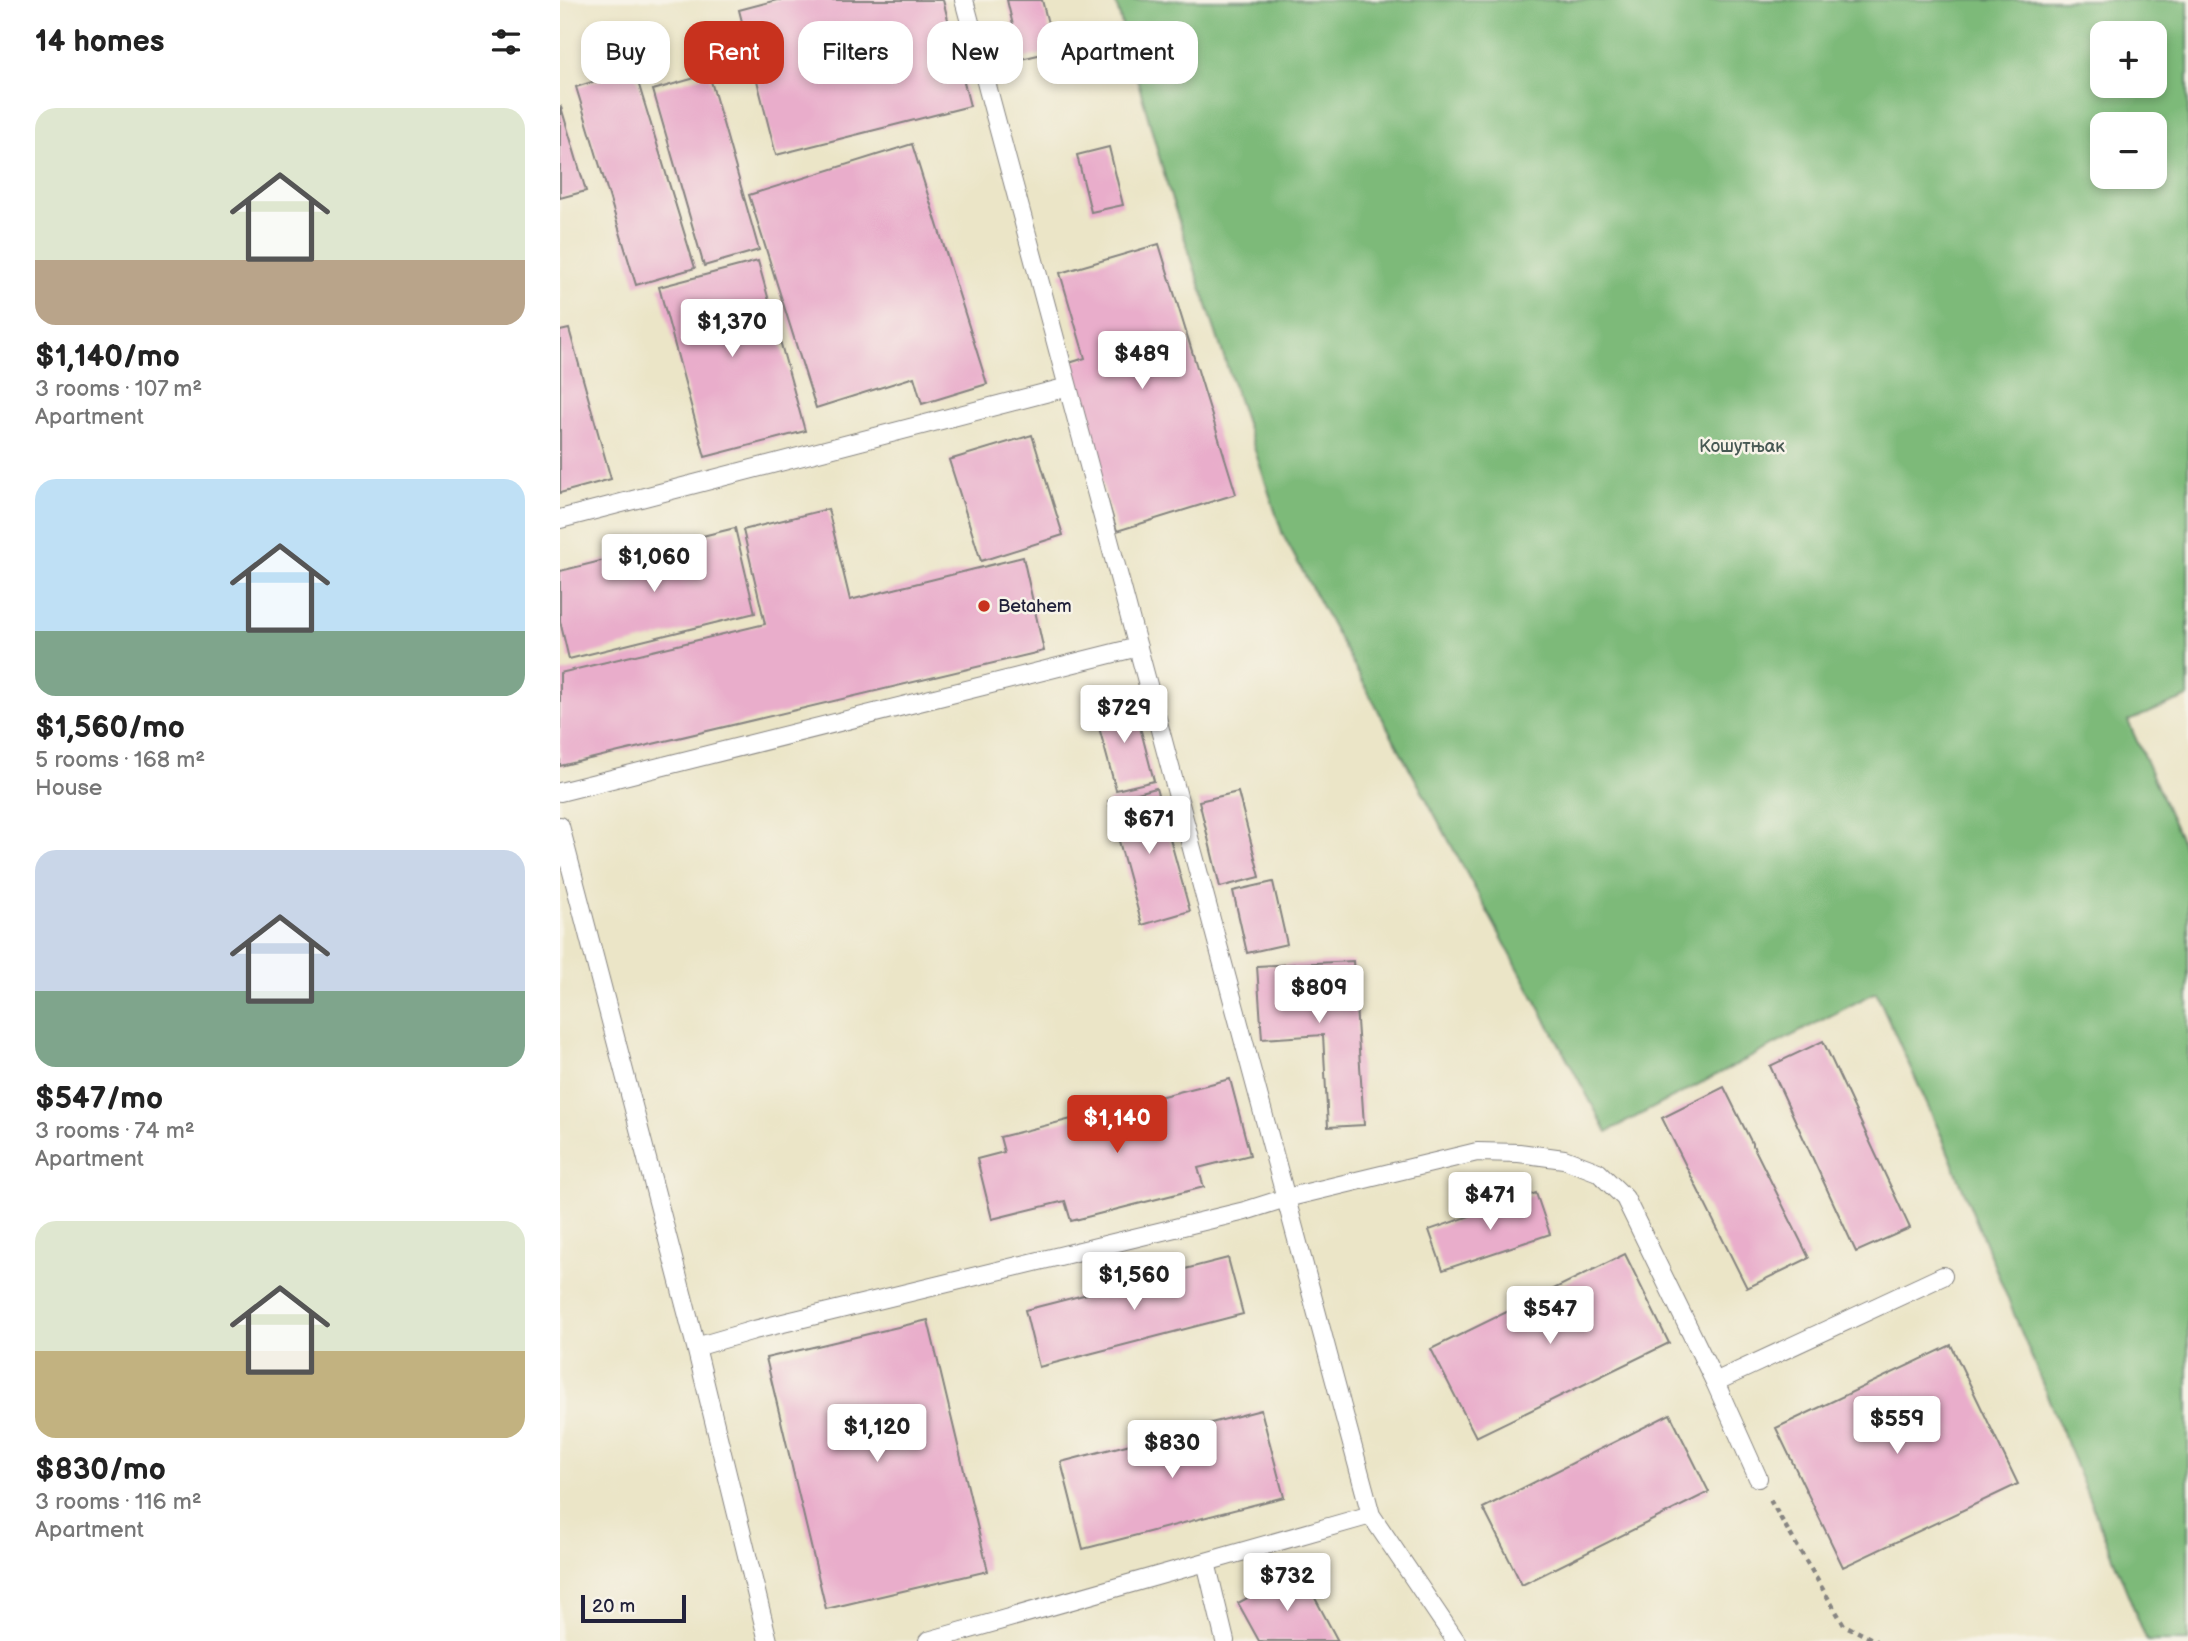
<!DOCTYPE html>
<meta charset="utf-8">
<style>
body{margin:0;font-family:"Balsamiq Sans",sans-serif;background:#f2f2f2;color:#222;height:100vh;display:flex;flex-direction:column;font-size:26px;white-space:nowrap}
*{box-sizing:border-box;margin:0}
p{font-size:23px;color:#767676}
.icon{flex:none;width:38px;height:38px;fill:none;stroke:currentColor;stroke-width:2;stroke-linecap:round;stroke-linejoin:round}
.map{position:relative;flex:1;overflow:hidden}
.sheet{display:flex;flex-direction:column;background:#fff;width:560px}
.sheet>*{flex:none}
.banner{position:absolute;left:21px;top:21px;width:665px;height:63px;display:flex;gap:14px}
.controls{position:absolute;left:1530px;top:21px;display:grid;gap:14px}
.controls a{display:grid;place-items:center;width:77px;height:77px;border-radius:14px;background:#fff;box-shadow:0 4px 10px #0003;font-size:35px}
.scale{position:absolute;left:21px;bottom:18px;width:105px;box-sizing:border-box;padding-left:7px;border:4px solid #22223b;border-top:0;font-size:19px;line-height:24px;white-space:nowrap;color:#22223b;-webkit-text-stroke:5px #f7f3e8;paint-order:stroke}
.price{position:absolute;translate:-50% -60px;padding:0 16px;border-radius:7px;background:#fff;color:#222;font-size:23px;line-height:46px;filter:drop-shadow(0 2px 4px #0008)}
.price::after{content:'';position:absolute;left:50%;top:42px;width:21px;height:16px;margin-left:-10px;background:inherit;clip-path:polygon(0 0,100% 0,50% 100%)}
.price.current{background:#c8321e;color:#fff}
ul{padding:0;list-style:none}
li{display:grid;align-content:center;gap:14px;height:371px;padding:0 35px}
li span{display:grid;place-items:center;height:217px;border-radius:21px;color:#555}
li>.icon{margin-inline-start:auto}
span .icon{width:126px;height:126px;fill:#fffc;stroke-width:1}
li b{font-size:30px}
h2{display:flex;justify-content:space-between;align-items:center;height:84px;padding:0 35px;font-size:30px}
.chip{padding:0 24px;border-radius:21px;background:#fff;box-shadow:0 4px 10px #0003;font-size:24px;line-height:63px}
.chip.current{background:#c8321e;color:#fff}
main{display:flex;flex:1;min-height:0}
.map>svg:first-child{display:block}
.forest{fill:#7dba79;stroke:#506e5a;stroke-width:2;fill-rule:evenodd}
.building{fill:#e9adcb}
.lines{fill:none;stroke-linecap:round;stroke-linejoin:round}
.lane-casing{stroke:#868481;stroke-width:20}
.path{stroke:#868481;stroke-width:4.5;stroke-dasharray:5 5;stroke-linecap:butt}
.lane{stroke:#fff;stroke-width:18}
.poi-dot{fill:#c8321e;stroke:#f7f3e8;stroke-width:2.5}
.labels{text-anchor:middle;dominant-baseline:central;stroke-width:5;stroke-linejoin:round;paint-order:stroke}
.park-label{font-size:18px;fill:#475954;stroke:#f7f3e8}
.poi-label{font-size:18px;fill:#22223b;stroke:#f7f3e8;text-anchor:start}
</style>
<main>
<section class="sheet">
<h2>14 homes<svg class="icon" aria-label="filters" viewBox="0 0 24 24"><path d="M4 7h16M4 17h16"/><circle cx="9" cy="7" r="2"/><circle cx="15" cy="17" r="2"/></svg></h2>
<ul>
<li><span style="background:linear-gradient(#dfe7d0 70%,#b9a48a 0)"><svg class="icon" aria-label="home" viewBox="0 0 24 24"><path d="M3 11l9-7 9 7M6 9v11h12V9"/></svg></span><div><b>$1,140/mo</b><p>3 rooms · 107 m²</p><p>Apartment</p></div></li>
<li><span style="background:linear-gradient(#bfe0f5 70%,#7fa58c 0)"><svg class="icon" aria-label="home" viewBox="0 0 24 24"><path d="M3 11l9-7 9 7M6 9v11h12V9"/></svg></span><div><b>$1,560/mo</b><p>5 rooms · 168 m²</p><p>House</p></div></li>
<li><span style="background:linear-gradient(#c9d6e8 65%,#7fa58c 0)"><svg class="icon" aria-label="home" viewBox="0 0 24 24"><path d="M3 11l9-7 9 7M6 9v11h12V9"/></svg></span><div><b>$547/mo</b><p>3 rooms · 74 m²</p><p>Apartment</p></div></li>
<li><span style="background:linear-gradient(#dfe7d0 60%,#c2b280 0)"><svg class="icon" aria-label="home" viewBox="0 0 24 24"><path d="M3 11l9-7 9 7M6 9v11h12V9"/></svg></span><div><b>$830/mo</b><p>3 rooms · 116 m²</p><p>Apartment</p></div></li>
</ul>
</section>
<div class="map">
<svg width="1628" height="1641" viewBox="0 0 1628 1641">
<rect width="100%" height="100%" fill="#f7f3e8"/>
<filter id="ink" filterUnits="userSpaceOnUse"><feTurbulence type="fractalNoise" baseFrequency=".0143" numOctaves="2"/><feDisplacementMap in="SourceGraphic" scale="14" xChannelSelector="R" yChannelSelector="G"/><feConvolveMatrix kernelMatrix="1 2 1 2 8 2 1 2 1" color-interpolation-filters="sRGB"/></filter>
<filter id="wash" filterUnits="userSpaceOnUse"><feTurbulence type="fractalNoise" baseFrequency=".00686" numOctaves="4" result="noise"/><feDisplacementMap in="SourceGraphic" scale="28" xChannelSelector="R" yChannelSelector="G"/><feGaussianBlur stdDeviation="1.57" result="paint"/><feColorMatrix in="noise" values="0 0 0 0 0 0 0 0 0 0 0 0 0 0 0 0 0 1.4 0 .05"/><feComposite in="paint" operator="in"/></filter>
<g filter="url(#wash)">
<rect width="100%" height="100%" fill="#ebe5c7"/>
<path class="forest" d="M555,0H1628V697L1568,721L1628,856V1641H1587L1382,1137L1316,992L1047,1132L723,535L608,188ZM1542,33H1594V86H1542ZM1542,124H1594V177H1542Z"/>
<g id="blocks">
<path class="building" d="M217,0H383L410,106L216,155L179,10Z
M447,0H482L495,51L461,59Z
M74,69L135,268L76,285L16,87Z
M149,74L199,250L144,266L93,90Z
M1,107L26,191L0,198V108Z
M352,144L427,384L362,404L354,377L256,408L189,195Z
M549,147L563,205L531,212L517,155Z
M599,244L676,494L557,531L506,364L525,358L500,273Z
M198,261L245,431L145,457L99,287Z
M9,329L51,479L0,493V331Z
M472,435L503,535L421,561L389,460Z
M268,509L290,600L463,557L484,651L0,766V673L205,624L183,530Z
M175,528L195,613L9,659L0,621V571Z
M573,700L594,781L556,790L534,709Z
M596,788L630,911L582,925L548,801Z
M678,792L700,877L660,887L639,801Z
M713,882L727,944L687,953L673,891Z
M793,961L804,1125L768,1127L763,1035L702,1039L697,966Z
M1263,1041L1350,1228L1296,1252L1210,1066Z
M670,1079L690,1155L638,1168L644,1187L511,1221L505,1201L432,1219L417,1159L444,1152L440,1137Z
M1164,1087L1249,1258L1187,1288L1102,1118Z
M976,1193L990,1234L883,1270L869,1230Z
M1065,1254L1109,1343L916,1437L871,1349Z
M668,1258L683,1314L479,1367L465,1310Z
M368,1320L428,1571L266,1609L206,1358Z
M1391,1345L1458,1484L1283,1567L1216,1428Z
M701,1410L724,1497L523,1549L501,1462Z
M1110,1414L1149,1492L962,1585L923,1508Z
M740,1570L778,1641H699L678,1603Z"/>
</g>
</g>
<g filter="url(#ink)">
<use href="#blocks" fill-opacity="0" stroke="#868481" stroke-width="2"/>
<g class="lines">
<defs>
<path id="lane" d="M404,0L811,1515
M0,519L508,387
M0,792L578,647
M0,826L136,1347L208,1641
M136,1347L194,1330L685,1211L726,1198L917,1152L959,1153L1004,1159L1038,1172L1065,1198L1155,1382L1198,1478
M1155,1382L1383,1276
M646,1562L665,1641
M368,1641L811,1515L896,1641"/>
</defs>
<use href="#lane" class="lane-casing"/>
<path class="path" d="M1210,1500L1284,1625L1316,1641"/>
<use href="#lane" class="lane"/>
</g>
</g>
<circle class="poi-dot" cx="424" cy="606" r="7"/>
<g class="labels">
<g class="park-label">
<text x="1182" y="446">Кошутњак</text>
</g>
<g class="poi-label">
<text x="438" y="606">Betahem</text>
</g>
</g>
</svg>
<div class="controls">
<a>+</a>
<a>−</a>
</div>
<div class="scale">20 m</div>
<b class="price" style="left:172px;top:359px">$1,370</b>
<b class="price" style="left:582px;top:391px">$489</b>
<b class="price" style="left:94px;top:594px">$1,060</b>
<b class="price" style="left:564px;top:745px">$729</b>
<b class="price" style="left:589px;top:856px">$671</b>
<b class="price" style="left:759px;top:1025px">$809</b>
<b class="price current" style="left:557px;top:1155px">$1,140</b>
<b class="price" style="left:930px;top:1232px">$471</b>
<b class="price" style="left:574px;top:1312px">$1,560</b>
<b class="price" style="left:990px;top:1346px">$547</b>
<b class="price" style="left:1337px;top:1456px">$559</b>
<b class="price" style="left:317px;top:1464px">$1,120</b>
<b class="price" style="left:612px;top:1480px">$830</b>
<b class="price" style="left:727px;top:1613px">$732</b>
<div class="banner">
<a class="chip">Buy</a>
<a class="chip current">Rent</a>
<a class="chip">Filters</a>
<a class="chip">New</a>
<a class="chip">Apartment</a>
</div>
</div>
</main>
